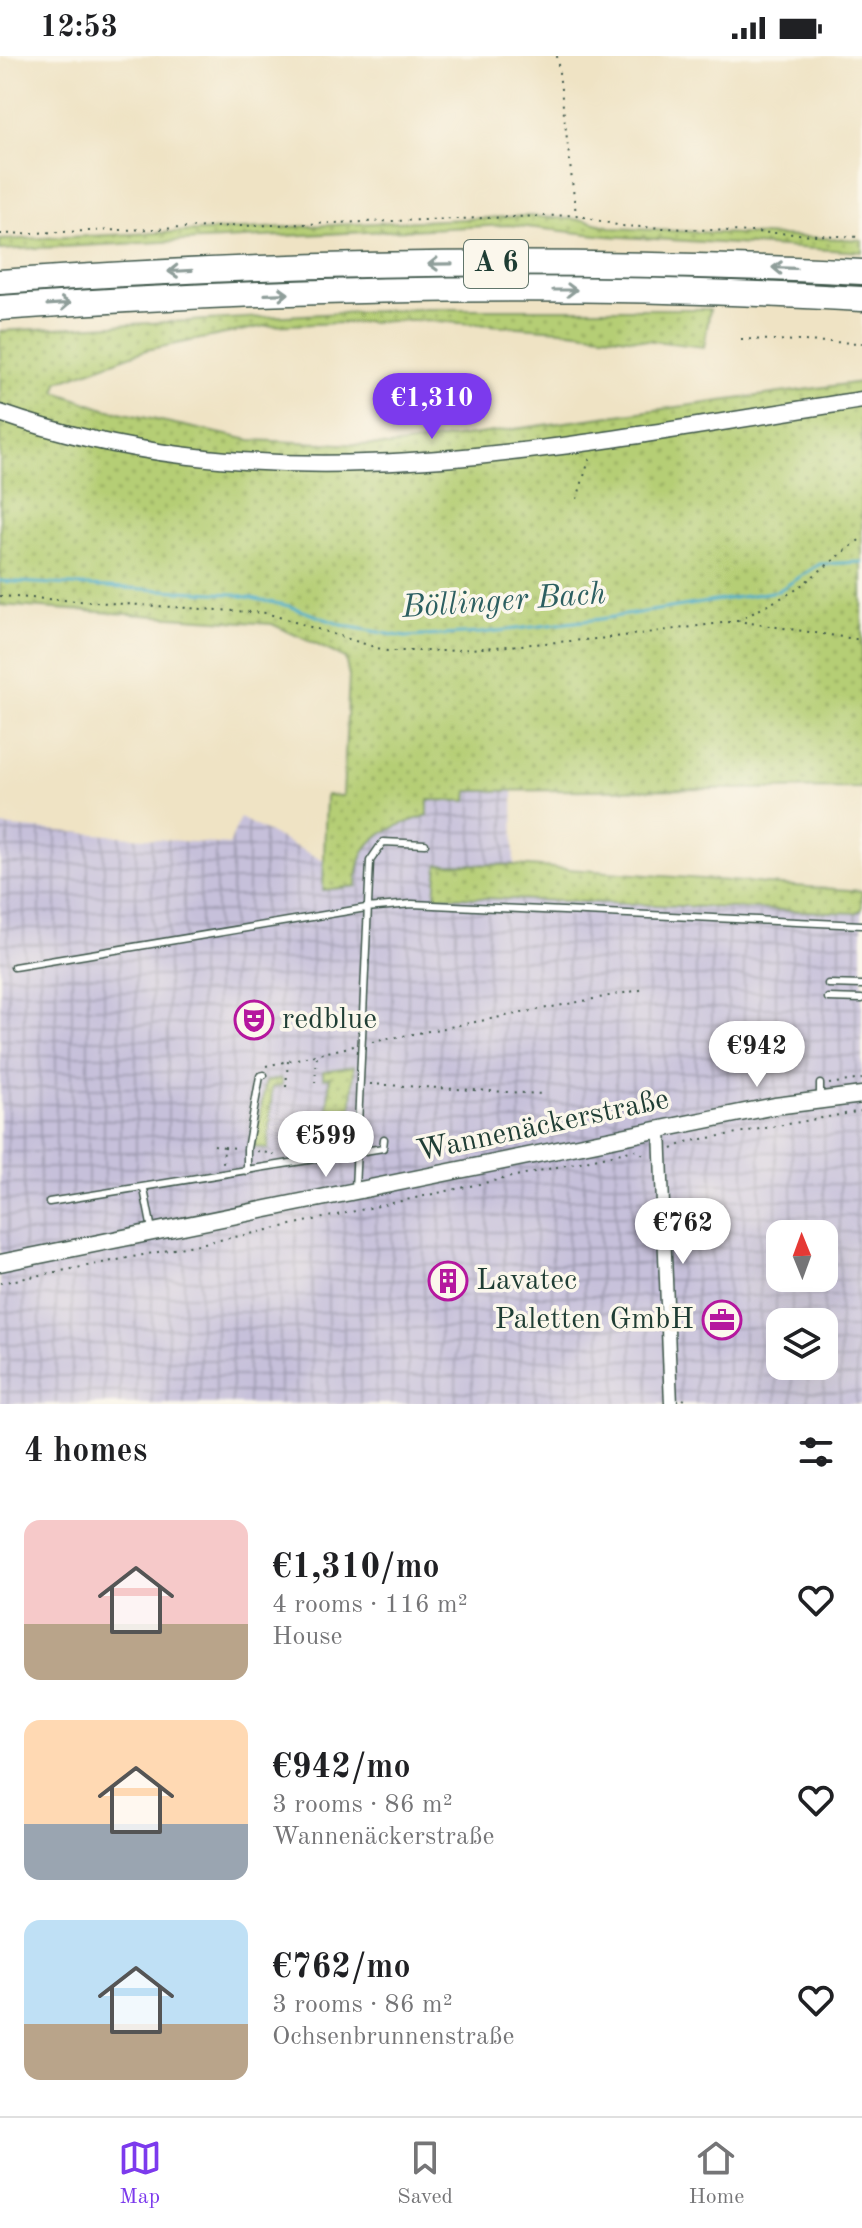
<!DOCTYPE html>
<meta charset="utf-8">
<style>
body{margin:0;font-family:"Old Standard TT",serif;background:#f6f6f6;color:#202124;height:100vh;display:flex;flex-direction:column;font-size:30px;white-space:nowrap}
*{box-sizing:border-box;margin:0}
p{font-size:26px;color:#757577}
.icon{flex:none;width:44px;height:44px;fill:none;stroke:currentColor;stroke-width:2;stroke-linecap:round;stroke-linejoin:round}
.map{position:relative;height:1348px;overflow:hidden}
.sheet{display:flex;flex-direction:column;background:#fff;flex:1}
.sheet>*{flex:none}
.needle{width:52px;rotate:359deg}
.buttons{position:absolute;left:766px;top:1164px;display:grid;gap:16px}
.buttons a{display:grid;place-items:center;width:72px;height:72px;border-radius:16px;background:#fff;box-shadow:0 8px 32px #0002;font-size:40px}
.price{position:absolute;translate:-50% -68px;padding:0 18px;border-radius:28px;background:#fff;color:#222;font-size:26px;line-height:52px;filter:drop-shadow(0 2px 4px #0008)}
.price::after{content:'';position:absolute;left:50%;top:48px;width:24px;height:18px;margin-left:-12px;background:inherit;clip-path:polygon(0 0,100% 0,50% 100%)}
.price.active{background:#7c3aed;color:#fff}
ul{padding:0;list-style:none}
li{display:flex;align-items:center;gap:24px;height:200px;padding:0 24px}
li span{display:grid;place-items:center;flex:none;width:224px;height:160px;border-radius:16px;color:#555}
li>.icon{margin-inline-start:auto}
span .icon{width:96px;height:96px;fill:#fffc;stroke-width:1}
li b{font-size:34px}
h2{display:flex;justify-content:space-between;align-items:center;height:96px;padding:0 24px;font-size:34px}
.status{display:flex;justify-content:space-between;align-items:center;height:56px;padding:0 40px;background:#fff;direction:ltr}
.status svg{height:22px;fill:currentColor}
.tab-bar{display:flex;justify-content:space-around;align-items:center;height:112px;border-top:2px solid #e0e0e0;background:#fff;font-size:22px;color:#757577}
.tab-bar a{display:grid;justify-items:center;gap:4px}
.tab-bar .active{color:#7c3aed}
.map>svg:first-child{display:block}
.industrial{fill:url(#industrial-grid);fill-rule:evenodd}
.grass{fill:url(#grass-dots);stroke:#6a8654;stroke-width:2}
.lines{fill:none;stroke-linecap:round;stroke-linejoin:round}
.stream{stroke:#4caecb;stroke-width:3}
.service-casing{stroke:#3e564a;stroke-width:9}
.minor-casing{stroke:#3e564a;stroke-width:15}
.tertiary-casing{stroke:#3e564a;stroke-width:19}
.motorway-casing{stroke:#3e564a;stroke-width:27}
.path{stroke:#3e564a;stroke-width:2;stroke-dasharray:2 6;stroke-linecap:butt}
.service{stroke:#fff;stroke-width:6}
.minor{stroke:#fff;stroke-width:12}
.tertiary{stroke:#fff;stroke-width:16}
.motorway{stroke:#fff;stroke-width:24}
.oneway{stroke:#8f9e9a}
.labels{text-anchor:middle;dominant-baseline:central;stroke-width:7;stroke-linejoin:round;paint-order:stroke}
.shield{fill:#fbf7ec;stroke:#61756b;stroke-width:2}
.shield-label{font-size:28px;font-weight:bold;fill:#1f3d34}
.poi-label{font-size:30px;fill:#1f3d34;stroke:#fbf7ec;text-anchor:start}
.street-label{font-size:30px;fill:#1f3d34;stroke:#fbf7ec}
.water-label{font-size:32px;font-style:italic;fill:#2c5f61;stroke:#fbf7ec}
</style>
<div class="status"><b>12:53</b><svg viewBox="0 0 49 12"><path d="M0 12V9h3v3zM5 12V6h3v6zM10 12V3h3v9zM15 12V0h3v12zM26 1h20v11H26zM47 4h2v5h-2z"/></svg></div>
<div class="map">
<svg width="862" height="1348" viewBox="0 0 862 1348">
<defs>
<pattern id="industrial-grid" width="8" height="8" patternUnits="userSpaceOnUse" patternTransform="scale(2)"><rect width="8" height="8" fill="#c6c0da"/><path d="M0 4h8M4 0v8" fill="none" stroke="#a09db2"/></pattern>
<pattern id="grass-dots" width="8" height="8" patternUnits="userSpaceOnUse" patternTransform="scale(2)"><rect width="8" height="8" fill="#b5ce74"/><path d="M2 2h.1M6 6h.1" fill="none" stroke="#93a860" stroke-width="1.8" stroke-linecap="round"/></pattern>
</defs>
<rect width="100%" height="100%" fill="#fbf7ec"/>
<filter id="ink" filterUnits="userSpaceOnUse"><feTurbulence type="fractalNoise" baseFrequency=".0125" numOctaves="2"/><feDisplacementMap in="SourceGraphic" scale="16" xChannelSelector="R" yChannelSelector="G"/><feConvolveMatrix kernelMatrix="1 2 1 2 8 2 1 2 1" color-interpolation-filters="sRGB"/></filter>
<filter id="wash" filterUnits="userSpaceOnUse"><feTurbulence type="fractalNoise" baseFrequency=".006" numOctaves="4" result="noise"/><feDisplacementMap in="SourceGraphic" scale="32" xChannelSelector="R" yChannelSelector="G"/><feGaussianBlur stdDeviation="1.8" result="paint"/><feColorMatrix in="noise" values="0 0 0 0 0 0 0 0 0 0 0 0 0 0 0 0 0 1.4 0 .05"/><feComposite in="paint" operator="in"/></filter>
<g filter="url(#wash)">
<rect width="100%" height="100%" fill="#efe3c4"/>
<path class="industrial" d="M468,734H513L514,809L438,808L436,840L855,857L862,853V1348H0V770L229,789L240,762L324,805L323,834L357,805L380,777L428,759V744L467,745ZM780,1178H824V1222H780ZM780,1266H824V1310H780Z"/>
<path class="grass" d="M529,160L585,164L614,172L862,184V196L607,180L509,169L0,194V184Z
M418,253H710L704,291L561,274L418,264L265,270L146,294L58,326L56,336L105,353L250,384L389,390L862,326V732L468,735L467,745L428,744V759C386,774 357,779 357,830L323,834L326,739L343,740L349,620L345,602L272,568L0,549V275Z
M438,808L514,809L862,835V853L856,857L435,840Z
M354,1010L350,1084L326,1088L330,1021L323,1022V1015Z
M282,1023V1029L272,1031L268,1093L254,1091L266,1025Z"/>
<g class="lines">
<path class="stream" d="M0,525L233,538L289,550L345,570L405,581L481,577L600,563L778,535L820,508L862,506"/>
</g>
</g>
<g filter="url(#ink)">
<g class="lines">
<defs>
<path id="service" d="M14,911L366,852L412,848L862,869
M828,928L862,929
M828,942L862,943
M820,1028V1044
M247,1115V1093L260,1020L264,1019
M144,1133L152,1174
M355,1134L370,805L383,786L425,788
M49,1146L383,1092L384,1083"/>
<path id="minor" d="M660,1074L671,1348"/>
<path id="tertiary" d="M0,357C285,456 574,387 862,344
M0,1207L775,1050L862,1039"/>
<path id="motorway" d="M0,226C287,205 575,202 862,216
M0,252C286,232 575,226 862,243"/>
</defs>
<use href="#service" class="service-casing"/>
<use href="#minor" class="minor-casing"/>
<use href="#tertiary" class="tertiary-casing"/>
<use href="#motorway" class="motorway-casing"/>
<path class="path" d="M557,0L576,158
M0,178L576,159L621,170L862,181
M741,283L862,287
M577,443L590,401
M0,540L266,557L387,595H445L608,582L737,565L862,584
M738,565L794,535L862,482
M372,986L645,933
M266,1010L354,990
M315,1027L317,999
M370,1028L542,1038
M829,1028L862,1023
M286,1031L288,1005
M214,1089L224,1091L223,1107
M224,1091L239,1092
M672,1093L686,1086L862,1055
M257,1095L278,1099
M0,1227L250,1178L635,1094L647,1101
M683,1343L692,1348"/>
<use href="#service" class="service"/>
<use href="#minor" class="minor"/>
<use href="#tertiary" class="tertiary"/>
<use href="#motorway" class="motorway"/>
</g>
<defs><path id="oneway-shaft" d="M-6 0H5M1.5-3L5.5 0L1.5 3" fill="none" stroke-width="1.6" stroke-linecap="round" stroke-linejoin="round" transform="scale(2)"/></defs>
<g class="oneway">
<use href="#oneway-shaft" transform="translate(440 208) rotate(179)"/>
<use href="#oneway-shaft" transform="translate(784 212) rotate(-178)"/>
<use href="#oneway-shaft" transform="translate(180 215) rotate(177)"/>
<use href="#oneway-shaft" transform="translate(565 234)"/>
<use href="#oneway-shaft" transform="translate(277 238) rotate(-2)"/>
<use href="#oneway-shaft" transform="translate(59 248) rotate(-4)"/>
</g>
</g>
<defs>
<symbol id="theatre-ring" viewBox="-11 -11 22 22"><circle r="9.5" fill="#fbf7ec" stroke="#b5179e" stroke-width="1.5"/><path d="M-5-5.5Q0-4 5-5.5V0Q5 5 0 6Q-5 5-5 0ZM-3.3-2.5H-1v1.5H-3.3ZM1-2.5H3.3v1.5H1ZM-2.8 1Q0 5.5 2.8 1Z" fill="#b5179e"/></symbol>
<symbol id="building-ring" viewBox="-11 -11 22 22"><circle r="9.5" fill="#fbf7ec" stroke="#b5179e" stroke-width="1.5"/><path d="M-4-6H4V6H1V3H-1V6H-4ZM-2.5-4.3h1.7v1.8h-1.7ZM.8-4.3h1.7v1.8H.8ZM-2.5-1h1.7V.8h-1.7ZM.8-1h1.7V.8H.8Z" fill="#b5179e"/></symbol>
<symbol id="office-ring" viewBox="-11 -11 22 22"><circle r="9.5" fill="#fbf7ec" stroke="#b5179e" stroke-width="1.5"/><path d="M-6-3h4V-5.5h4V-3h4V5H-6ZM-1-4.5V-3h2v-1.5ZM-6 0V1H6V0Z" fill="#b5179e"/></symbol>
</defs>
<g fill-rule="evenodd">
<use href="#theatre-ring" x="232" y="942" width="44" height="44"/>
<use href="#building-ring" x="426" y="1203" width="44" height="44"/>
<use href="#office-ring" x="700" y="1242" width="44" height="44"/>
</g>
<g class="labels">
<rect class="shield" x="464" y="184" width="64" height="48" rx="6"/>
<g class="shield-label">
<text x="496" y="208">A 6</text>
</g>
<g class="poi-label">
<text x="282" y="964">redblue</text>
<text x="476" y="1225">Lavatec</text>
<text x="694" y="1264" text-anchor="end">Paletten GmbH</text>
</g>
<g class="street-label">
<text transform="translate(543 1070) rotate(-12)">Wannenäckerstraße</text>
</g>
<g class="water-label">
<text transform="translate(504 546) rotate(-4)">Böllinger Bach</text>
</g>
</g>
</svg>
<div class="buttons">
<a><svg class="needle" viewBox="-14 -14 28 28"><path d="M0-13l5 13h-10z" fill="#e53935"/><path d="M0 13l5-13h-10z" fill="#757577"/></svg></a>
<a><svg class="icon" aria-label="layers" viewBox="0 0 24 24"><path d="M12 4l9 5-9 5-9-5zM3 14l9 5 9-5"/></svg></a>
</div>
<b class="price active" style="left:432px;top:385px">€1,310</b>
<b class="price" style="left:757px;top:1033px">€942</b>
<b class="price" style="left:326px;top:1123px">€599</b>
<b class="price" style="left:683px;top:1210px">€762</b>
</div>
<section class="sheet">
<h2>4 homes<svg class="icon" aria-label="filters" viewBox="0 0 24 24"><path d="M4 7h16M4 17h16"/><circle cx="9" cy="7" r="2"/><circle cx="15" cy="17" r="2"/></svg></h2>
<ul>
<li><span style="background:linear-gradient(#f6c9c9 65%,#b9a48a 0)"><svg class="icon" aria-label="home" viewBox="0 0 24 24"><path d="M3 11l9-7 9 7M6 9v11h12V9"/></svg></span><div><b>€1,310/mo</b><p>4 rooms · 116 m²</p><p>House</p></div><svg class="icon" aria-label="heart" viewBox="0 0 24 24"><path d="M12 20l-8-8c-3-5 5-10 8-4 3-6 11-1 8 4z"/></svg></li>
<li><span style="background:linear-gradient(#ffd9b3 65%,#9aa5b1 0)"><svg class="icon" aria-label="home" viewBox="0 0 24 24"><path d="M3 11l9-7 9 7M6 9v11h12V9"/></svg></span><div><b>€942/mo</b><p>3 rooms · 86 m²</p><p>Wannenäckerstraße</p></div><svg class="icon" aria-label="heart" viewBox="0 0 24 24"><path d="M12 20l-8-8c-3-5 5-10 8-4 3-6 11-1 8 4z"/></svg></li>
<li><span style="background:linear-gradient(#bfe0f5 65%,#b9a48a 0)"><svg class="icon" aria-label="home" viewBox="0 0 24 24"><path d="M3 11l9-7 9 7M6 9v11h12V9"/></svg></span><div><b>€762/mo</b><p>3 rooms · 86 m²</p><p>Ochsenbrunnenstraße</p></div><svg class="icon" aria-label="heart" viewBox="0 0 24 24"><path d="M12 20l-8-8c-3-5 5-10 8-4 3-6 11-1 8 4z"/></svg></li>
</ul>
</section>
<nav class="tab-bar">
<a class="active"><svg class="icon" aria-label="map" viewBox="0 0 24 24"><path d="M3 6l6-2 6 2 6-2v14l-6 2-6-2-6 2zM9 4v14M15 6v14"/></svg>Map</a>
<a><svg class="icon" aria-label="saved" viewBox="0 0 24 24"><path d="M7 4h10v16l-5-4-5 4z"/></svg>Saved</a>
<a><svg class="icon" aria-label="home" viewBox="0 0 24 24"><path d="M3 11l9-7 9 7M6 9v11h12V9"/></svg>Home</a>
</nav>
